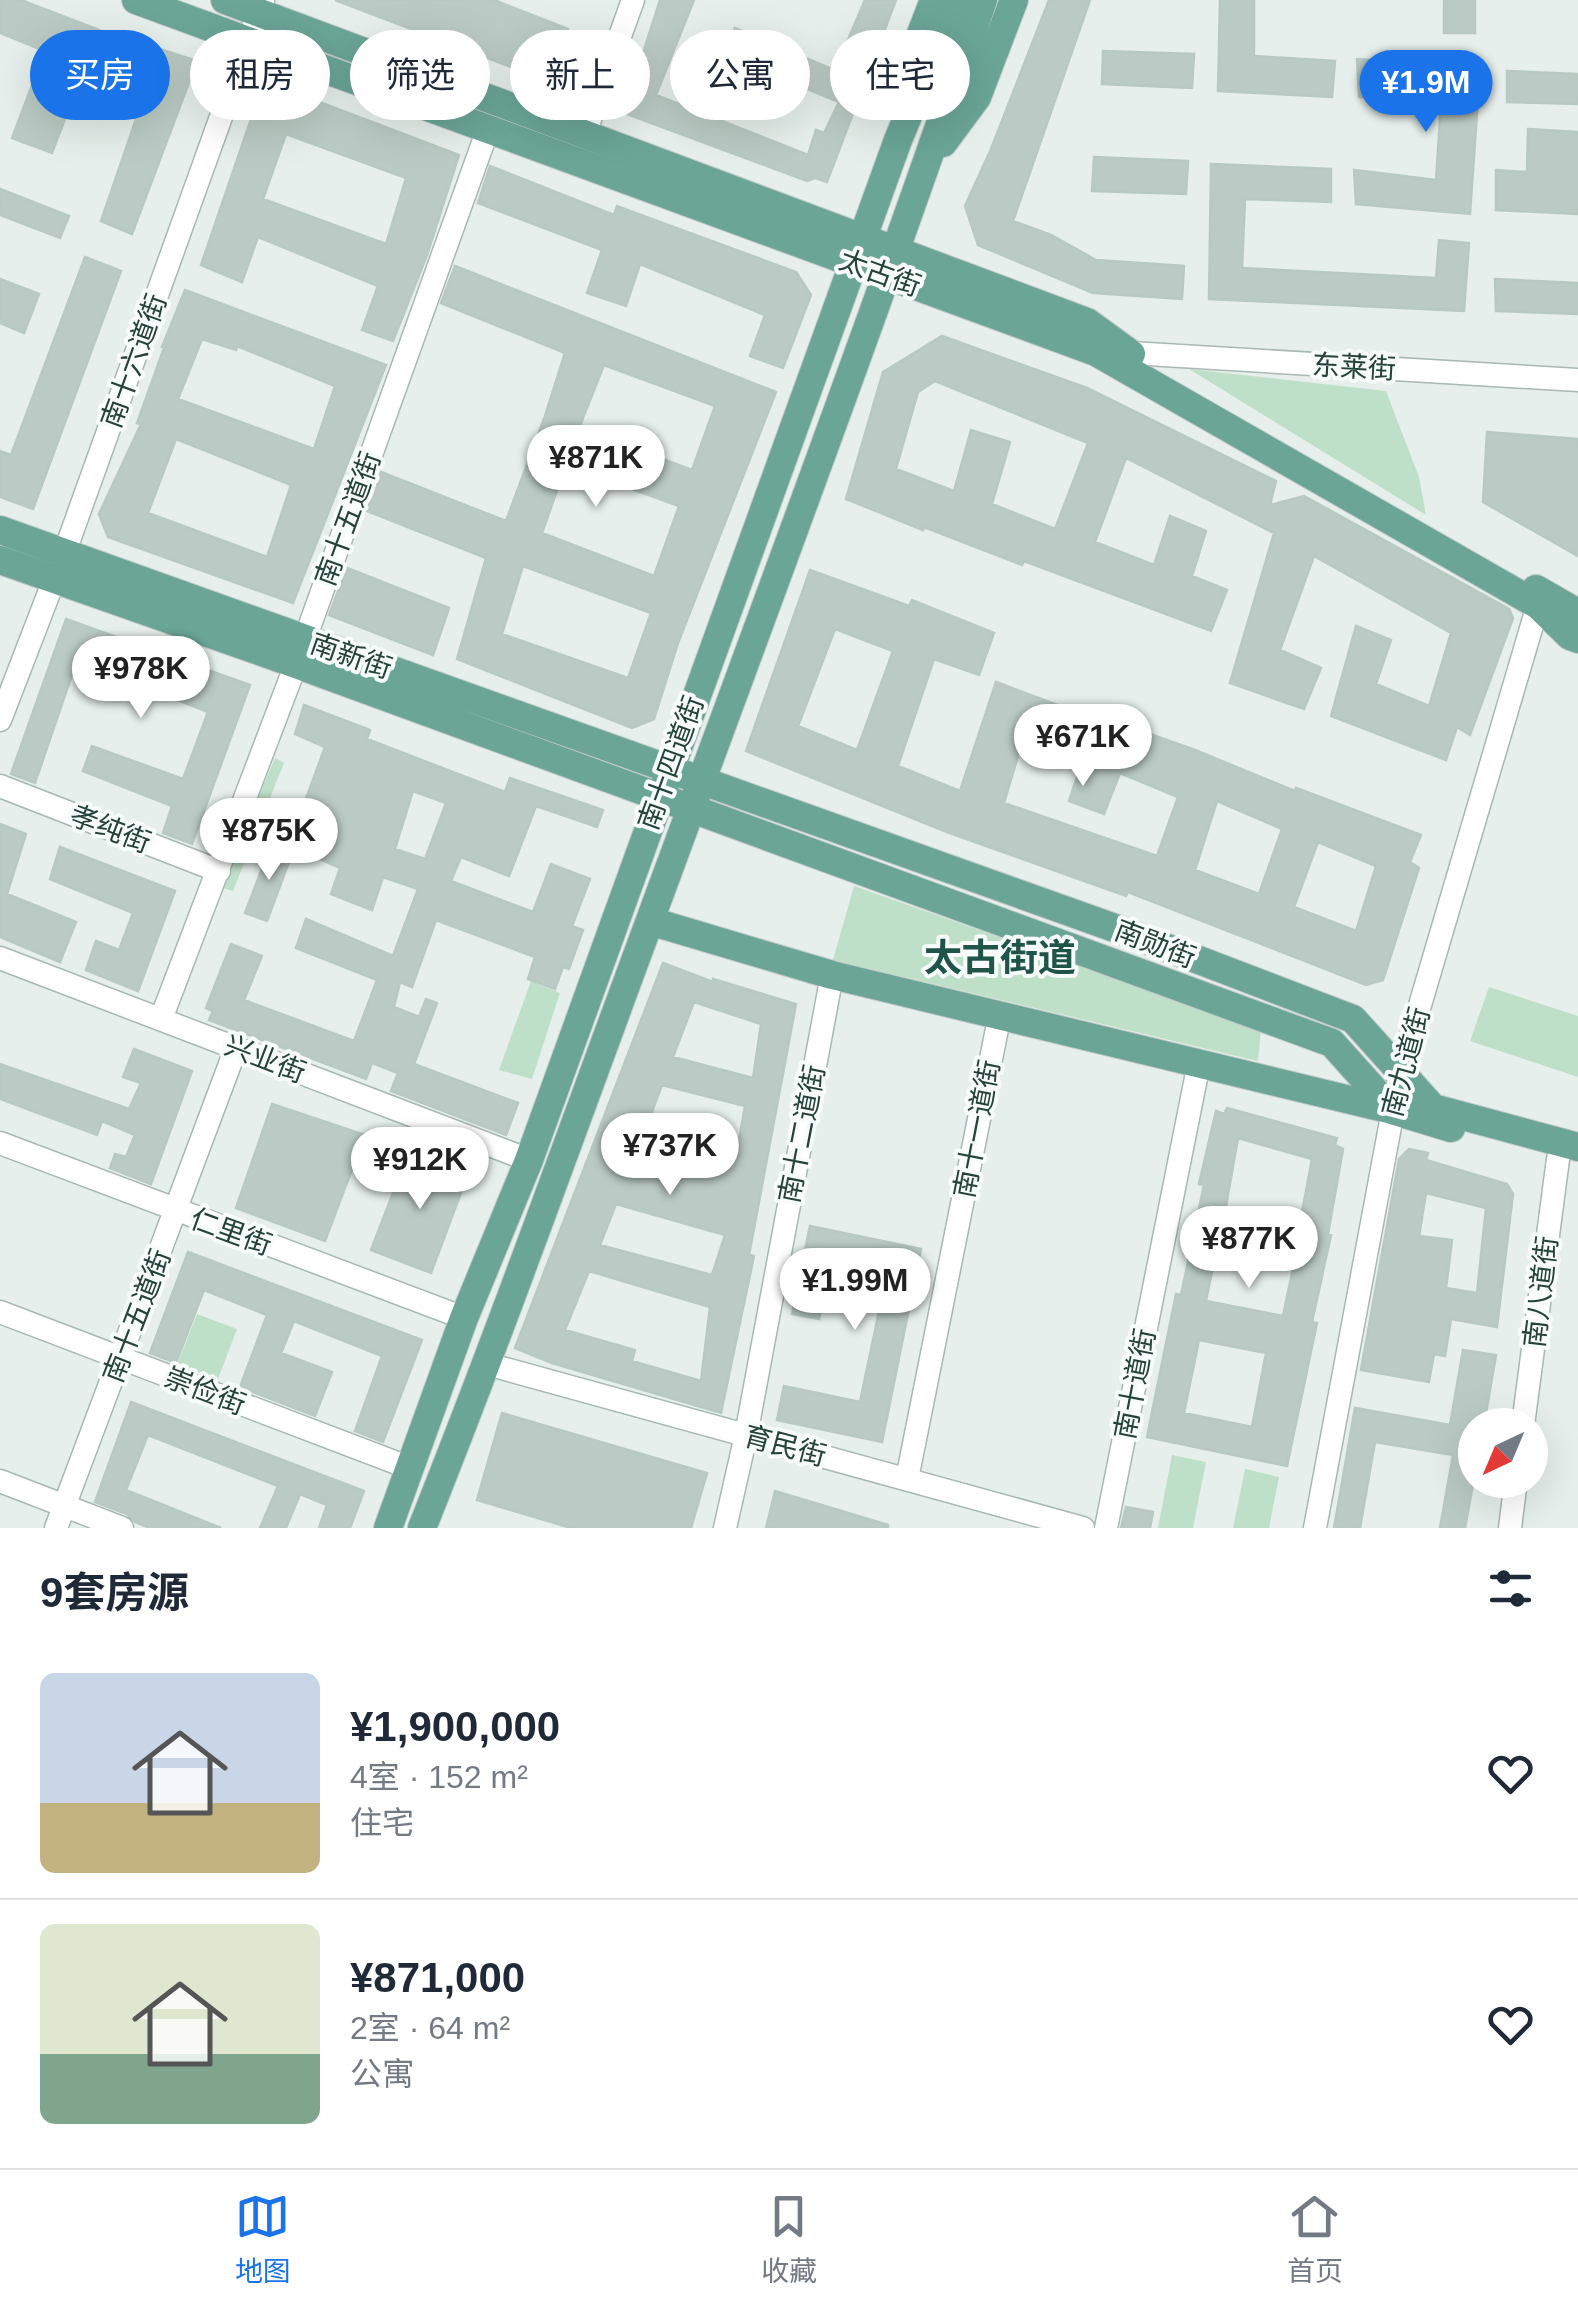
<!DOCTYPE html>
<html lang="zh">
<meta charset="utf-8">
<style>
body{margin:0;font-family:Helvetica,"Noto Sans SC",sans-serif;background:#f2f2f3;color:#1f2937;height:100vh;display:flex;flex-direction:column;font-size:38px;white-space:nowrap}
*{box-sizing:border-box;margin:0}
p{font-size:32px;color:#747a83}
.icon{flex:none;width:55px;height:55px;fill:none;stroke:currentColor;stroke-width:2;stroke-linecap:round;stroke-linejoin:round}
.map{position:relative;height:1528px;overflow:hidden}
.side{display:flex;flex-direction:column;background:#fff;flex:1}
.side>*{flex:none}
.top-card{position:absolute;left:30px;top:30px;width:1000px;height:90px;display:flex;gap:20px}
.needle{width:65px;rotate:224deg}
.fabs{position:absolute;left:1458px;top:1408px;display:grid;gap:20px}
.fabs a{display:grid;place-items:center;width:90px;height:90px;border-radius:50%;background:#fff;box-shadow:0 10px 40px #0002;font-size:50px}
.price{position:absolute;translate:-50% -85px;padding:0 22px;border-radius:35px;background:#fff;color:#222;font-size:32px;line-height:65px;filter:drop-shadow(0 2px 5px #0008)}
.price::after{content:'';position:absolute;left:50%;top:60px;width:30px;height:22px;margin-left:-15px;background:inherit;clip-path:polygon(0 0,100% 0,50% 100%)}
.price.current{background:#1a73e8;color:#fff}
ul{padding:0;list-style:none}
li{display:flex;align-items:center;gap:30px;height:250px;padding:0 40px}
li+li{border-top:2px solid #e0e1e3}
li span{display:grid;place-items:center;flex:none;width:280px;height:200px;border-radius:15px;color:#555}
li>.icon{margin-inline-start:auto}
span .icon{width:120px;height:120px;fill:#fffc;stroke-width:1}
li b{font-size:42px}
h2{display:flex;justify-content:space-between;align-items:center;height:120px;padding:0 40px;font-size:42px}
.chip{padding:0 35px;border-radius:45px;background:#fff;box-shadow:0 10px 40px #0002;font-size:35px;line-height:90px}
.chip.current{background:#1a73e8;color:#fff}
.menu{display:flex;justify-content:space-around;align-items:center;height:140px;border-top:2px solid #e0e1e3;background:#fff;font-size:28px;color:#747a83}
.menu a{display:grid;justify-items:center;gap:5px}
.menu .current{color:#1a73e8}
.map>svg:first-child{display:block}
.green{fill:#bfe0c8}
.building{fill:#bbcac4;stroke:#b8c9c2;stroke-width:2.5;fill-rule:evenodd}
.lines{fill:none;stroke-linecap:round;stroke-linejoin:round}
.minor-casing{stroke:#a8b8b2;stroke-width:25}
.major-casing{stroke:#c2cac8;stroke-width:30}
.minor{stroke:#fff;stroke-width:22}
.major{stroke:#6aa596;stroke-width:28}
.labels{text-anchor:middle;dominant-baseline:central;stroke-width:8;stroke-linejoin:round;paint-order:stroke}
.street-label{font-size:28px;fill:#24423a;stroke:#f7fbf9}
.district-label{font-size:38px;font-weight:bold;fill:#1f5548;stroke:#f7fbf9}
</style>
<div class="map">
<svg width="1578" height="1528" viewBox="0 0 1578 1528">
<rect width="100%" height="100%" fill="#e6efeb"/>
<path class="green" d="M1189,369L1386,391L1419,477L1426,515Z
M275,758L284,763L233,891L220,887Z
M854,886L1261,1029L1258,1061L833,960Z
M531,981L560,993L532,1079L499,1070Z
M1489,987L1578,1016V1077L1470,1041Z
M197,1314L237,1329L218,1379L177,1365Z
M1172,1455L1206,1462L1193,1528H1158Z
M1245,1469L1279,1477L1269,1528H1233Z"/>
<path class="building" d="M0,0H21L99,30L52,153L12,138L45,51L0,33Z
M335,0H494L568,29L548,81Z
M660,0H694L656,95L808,155L816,130L824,133L839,102L725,55L735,28L848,76L862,48L847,42L865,0H896L827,182L815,178L807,181L624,113Z
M1049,0H1090L1013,221L1051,235L1096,260L1184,266L1182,299L1093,293L978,245L965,206L991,149Z
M1220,0H1254V56L1335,61L1332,97L1218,91Z
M1444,0H1475V33H1444Z
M123,37L197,61L132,234L101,221L145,93L106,80Z
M1103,51L1194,54L1192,88L1102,84Z
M1357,59L1480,70L1470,214L1356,204L1354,170L1436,180L1441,103L1359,97Z
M1507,71L1578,74V104L1507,102Z
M264,81L459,155L427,255L393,341L362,330L378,286L258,237L242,282L201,265ZM286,134L406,178L386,244L263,199Z
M1528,129L1578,132V214L1496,210V170L1527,172Z
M1094,157L1188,161L1186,194L1092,191Z
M1211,164L1331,169V202L1245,199L1242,268L1436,278L1439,240L1469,243L1464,311L1209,299Z
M490,166L614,215L617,206L796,272L811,295L783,368L750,356L765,315L640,264L626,306L587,293L602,250L478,203Z
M0,189L69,216L60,238L0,215Z
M85,257L121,271L33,509L0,497V451L11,455Z
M455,266L776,392L678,643L654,719L632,728L457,659L486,558L367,511L381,472L506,521L545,416L565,353L441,303ZM604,365L715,406L692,470L579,428ZM566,465L679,506L654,576L542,533ZM523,566L651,613L628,678L502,634Z
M0,279L39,294L24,333L0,323Z
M1495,279L1578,283V314L1496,311Z
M185,290L386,365L293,603L108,537L99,514L141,424L137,423L164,348L162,347ZM202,339L236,350L237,346L335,386L314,449L178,399ZM176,439L291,485L267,557L148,513Z
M942,336L1087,388L1276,481L1270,505L1304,496L1509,609L1513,618L1470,735L1457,727L1446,760L1331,716L1356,626L1391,640L1376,684L1429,706L1451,633L1314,556L1280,650L1321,668L1304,709L1230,683L1274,533L1126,458L1095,542L1154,565L1170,516L1206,531L1192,576L1227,590L1211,631L1024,561L1022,565L924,527L923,530L846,499L883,372ZM935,381L1088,443L1055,529L992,504L1010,442L971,430L954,491L896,469L918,392Z
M1487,432L1578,439V556L1483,502Z
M347,568L449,608L433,655L329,615Z
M810,570L909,606L912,600L994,633L979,675L934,659L898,766L960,791L996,682L1095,719L1096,715L1195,750L1295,791L1296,788L1421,835L1410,862L1419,868L1383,980L1366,985L1128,892L1126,896L947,832L746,751ZM835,629L893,651L857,750L798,726ZM1024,736L1084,755L1069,801L1104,814L1120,773L1178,797L1157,856L1004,803ZM1217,801L1282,829L1259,894L1195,870ZM1318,842L1376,866L1356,931L1294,907Z
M66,619L250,685L192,844L163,833L172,806L83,771L92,746L183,779L208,712L77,660L35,783L11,774Z
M304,705L370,730L367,739L505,792L510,778L603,810L597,827L536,806L509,876L461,857L451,881L533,912L551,864L590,879L572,926L583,930L569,969L563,967L555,989L528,979L535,957L436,920L412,987L400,982L394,1007L419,1017L426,999L437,1003L414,1064L518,1103L506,1135L391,1091L398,1073L372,1063L366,1079L209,1020L213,1011L206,1008L231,944L262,956L244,1000L354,1041L377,980L296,948L306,919L393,956L418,889L383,877L372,910L331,894L340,868L289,845L325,747L295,734ZM413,791L446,803L425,859L395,849Z
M0,824L26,834L7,894L76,922L60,962L0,937Z
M271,845L292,854L267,921L245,913Z
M60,847L175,891L138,991L86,970L96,941L119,950L133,913L50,879Z
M663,963L713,982V979L796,1004L749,1255L754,1256L721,1413L552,1363L515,1348ZM694,1002L761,1024L753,1078L673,1057ZM662,1085L745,1106L739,1140L650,1117ZM616,1204L725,1235L712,1275L600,1245ZM589,1271L710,1307L701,1381L632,1361L635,1350L565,1330Z
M134,1049L192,1071L151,1184L110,1168L115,1154L126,1157L135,1135L102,1121L97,1135L0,1099V1064L129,1109L141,1083L123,1077Z
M272,1104L365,1135L325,1241L236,1208Z
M1227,1108L1337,1138L1335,1145L1343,1149L1328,1234L1331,1235L1312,1322L1317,1323L1287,1466L1147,1437L1176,1294L1181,1295L1204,1185L1199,1184L1216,1111L1224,1114ZM1238,1138L1312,1159L1299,1228L1225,1212ZM1219,1237L1296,1254L1283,1316L1206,1301ZM1199,1340L1266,1353L1252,1427L1184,1413Z
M1409,1149L1428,1153L1426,1160L1507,1184L1513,1194L1497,1327L1451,1319L1445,1356L1434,1354L1429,1382L1361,1370L1399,1159ZM1426,1193L1486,1208L1477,1293L1446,1288L1452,1240L1419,1236Z
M409,1151L468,1174L431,1273L371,1250Z
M810,1226L921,1249L882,1442L777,1420L784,1386L860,1402L888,1268L832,1256L819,1319L792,1314Z
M188,1252L422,1340L383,1442L355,1431L382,1356L294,1321L281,1353L332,1372L315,1416L240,1387L267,1315L204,1290L176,1363L150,1353Z
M1463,1350L1496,1355L1484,1425H1475V1473L1465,1528H1440L1453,1455L1375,1442L1360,1528H1334L1355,1408L1450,1425Z
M131,1402L364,1491L350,1528H319L327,1505L300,1494L286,1528H260L278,1486L148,1435L126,1490L221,1528H150L135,1522L127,1514L95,1502Z
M502,1413L707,1473L691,1528H571L477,1500Z
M775,1491L888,1525V1528H766Z
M1126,1507L1153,1512L1150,1528H1121Z"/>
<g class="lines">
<defs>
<path id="minor" d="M585,133L633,0
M1131,353L1578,380
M0,720L64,554L263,0
M0,786L219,871
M0,958L529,1160
M161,1019L296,664L488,129
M0,1143L464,1318
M0,1312L410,1468
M487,1364L1083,1528
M1523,1425L1558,1159
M907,1479L1000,1014
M0,1481L122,1528
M56,1528L236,1048
M725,1528L746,1435L832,975
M1106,1528L1199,1063
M1315,1528L1400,1073L1538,605
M1510,1528L1516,1480"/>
<path id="major" d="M136,0L1096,352L1538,605L1570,636L1578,639
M225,0L1087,322L1131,354
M911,75L919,39L934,0
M943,143L977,97L1014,0
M0,530L1123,931L1353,1019L1433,1108L1578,1147
M0,560L296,664L1332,1043L1392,1110L1451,1128
M1536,589L1578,613
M650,921L832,975L1392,1110
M388,1528L464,1318L529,1160L898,140L956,0
M422,1528C502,1328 574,1125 649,923C762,616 877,310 983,0"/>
</defs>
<use href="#minor" class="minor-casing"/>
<use href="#major" class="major-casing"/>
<use href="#minor" class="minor"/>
<use href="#major" class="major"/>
</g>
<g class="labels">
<g class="street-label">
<text transform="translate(880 273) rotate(20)">太古街</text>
<text transform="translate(134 361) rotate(-70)">南十六道街</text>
<text transform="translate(1354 367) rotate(3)">东莱街</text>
<text transform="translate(348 519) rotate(-70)">南十五道街</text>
<text transform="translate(351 656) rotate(19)">南新街</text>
<text transform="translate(671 763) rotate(-70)">南十四道街</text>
<text transform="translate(110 829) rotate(21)">孝纯街</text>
<text transform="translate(1155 944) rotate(21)">南勋街</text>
<text transform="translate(265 1059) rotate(21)">兴业街</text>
<text transform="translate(1406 1062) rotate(-75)">南九道街</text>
<text transform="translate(977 1129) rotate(-79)">南十一道街</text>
<text transform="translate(802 1134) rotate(-79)">南十二道街</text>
<text transform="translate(231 1232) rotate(20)">仁里街</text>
<text transform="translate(1541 1292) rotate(-83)">南八道街</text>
<text transform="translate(137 1316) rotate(-69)">南十五道街</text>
<text transform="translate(1135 1384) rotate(-79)">南十道街</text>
<text transform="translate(205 1391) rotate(21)">崇俭街</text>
<text transform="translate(785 1446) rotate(15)">育民街</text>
</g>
<g class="district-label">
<text x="1000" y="958">太古街道</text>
</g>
</g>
</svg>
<div class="fabs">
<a><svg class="needle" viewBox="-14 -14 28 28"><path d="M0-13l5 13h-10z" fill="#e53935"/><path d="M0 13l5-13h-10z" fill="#747a83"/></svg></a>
</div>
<b class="price current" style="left:1426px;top:135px">¥1.9M</b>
<b class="price" style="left:596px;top:510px">¥871K</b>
<b class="price" style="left:141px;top:721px">¥978K</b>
<b class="price" style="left:1083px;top:789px">¥671K</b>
<b class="price" style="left:269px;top:883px">¥875K</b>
<b class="price" style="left:670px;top:1198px">¥737K</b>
<b class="price" style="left:420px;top:1212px">¥912K</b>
<b class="price" style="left:1249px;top:1291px">¥877K</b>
<b class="price" style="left:855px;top:1333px">¥1.99M</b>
<div class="top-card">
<a class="chip current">买房</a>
<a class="chip">租房</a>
<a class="chip">筛选</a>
<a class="chip">新上</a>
<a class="chip">公寓</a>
<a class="chip">住宅</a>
</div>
</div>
<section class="side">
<h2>9套房源<svg class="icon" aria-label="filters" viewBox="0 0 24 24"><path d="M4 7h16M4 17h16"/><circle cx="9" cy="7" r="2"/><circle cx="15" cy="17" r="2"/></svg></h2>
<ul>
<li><span style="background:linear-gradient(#c9d6e8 65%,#c2b280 0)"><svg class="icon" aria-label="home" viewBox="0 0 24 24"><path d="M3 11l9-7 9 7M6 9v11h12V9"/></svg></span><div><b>¥1,900,000</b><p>4室 · 152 m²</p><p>住宅</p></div><svg class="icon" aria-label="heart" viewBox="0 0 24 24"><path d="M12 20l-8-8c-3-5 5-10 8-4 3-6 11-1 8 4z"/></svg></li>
<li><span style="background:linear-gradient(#dfe7d0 65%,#7fa58c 0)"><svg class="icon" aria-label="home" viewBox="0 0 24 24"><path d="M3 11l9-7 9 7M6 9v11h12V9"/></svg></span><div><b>¥871,000</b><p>2室 · 64 m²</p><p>公寓</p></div><svg class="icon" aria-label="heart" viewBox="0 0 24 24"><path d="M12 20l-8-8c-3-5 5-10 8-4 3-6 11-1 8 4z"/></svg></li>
</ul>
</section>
<nav class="menu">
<a class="current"><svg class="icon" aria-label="map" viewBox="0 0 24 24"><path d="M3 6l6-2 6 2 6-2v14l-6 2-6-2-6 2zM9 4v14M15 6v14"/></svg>地图</a>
<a><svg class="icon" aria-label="saved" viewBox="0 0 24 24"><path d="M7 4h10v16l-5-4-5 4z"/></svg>收藏</a>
<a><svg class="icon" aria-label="home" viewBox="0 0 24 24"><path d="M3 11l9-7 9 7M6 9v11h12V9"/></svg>首页</a>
</nav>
